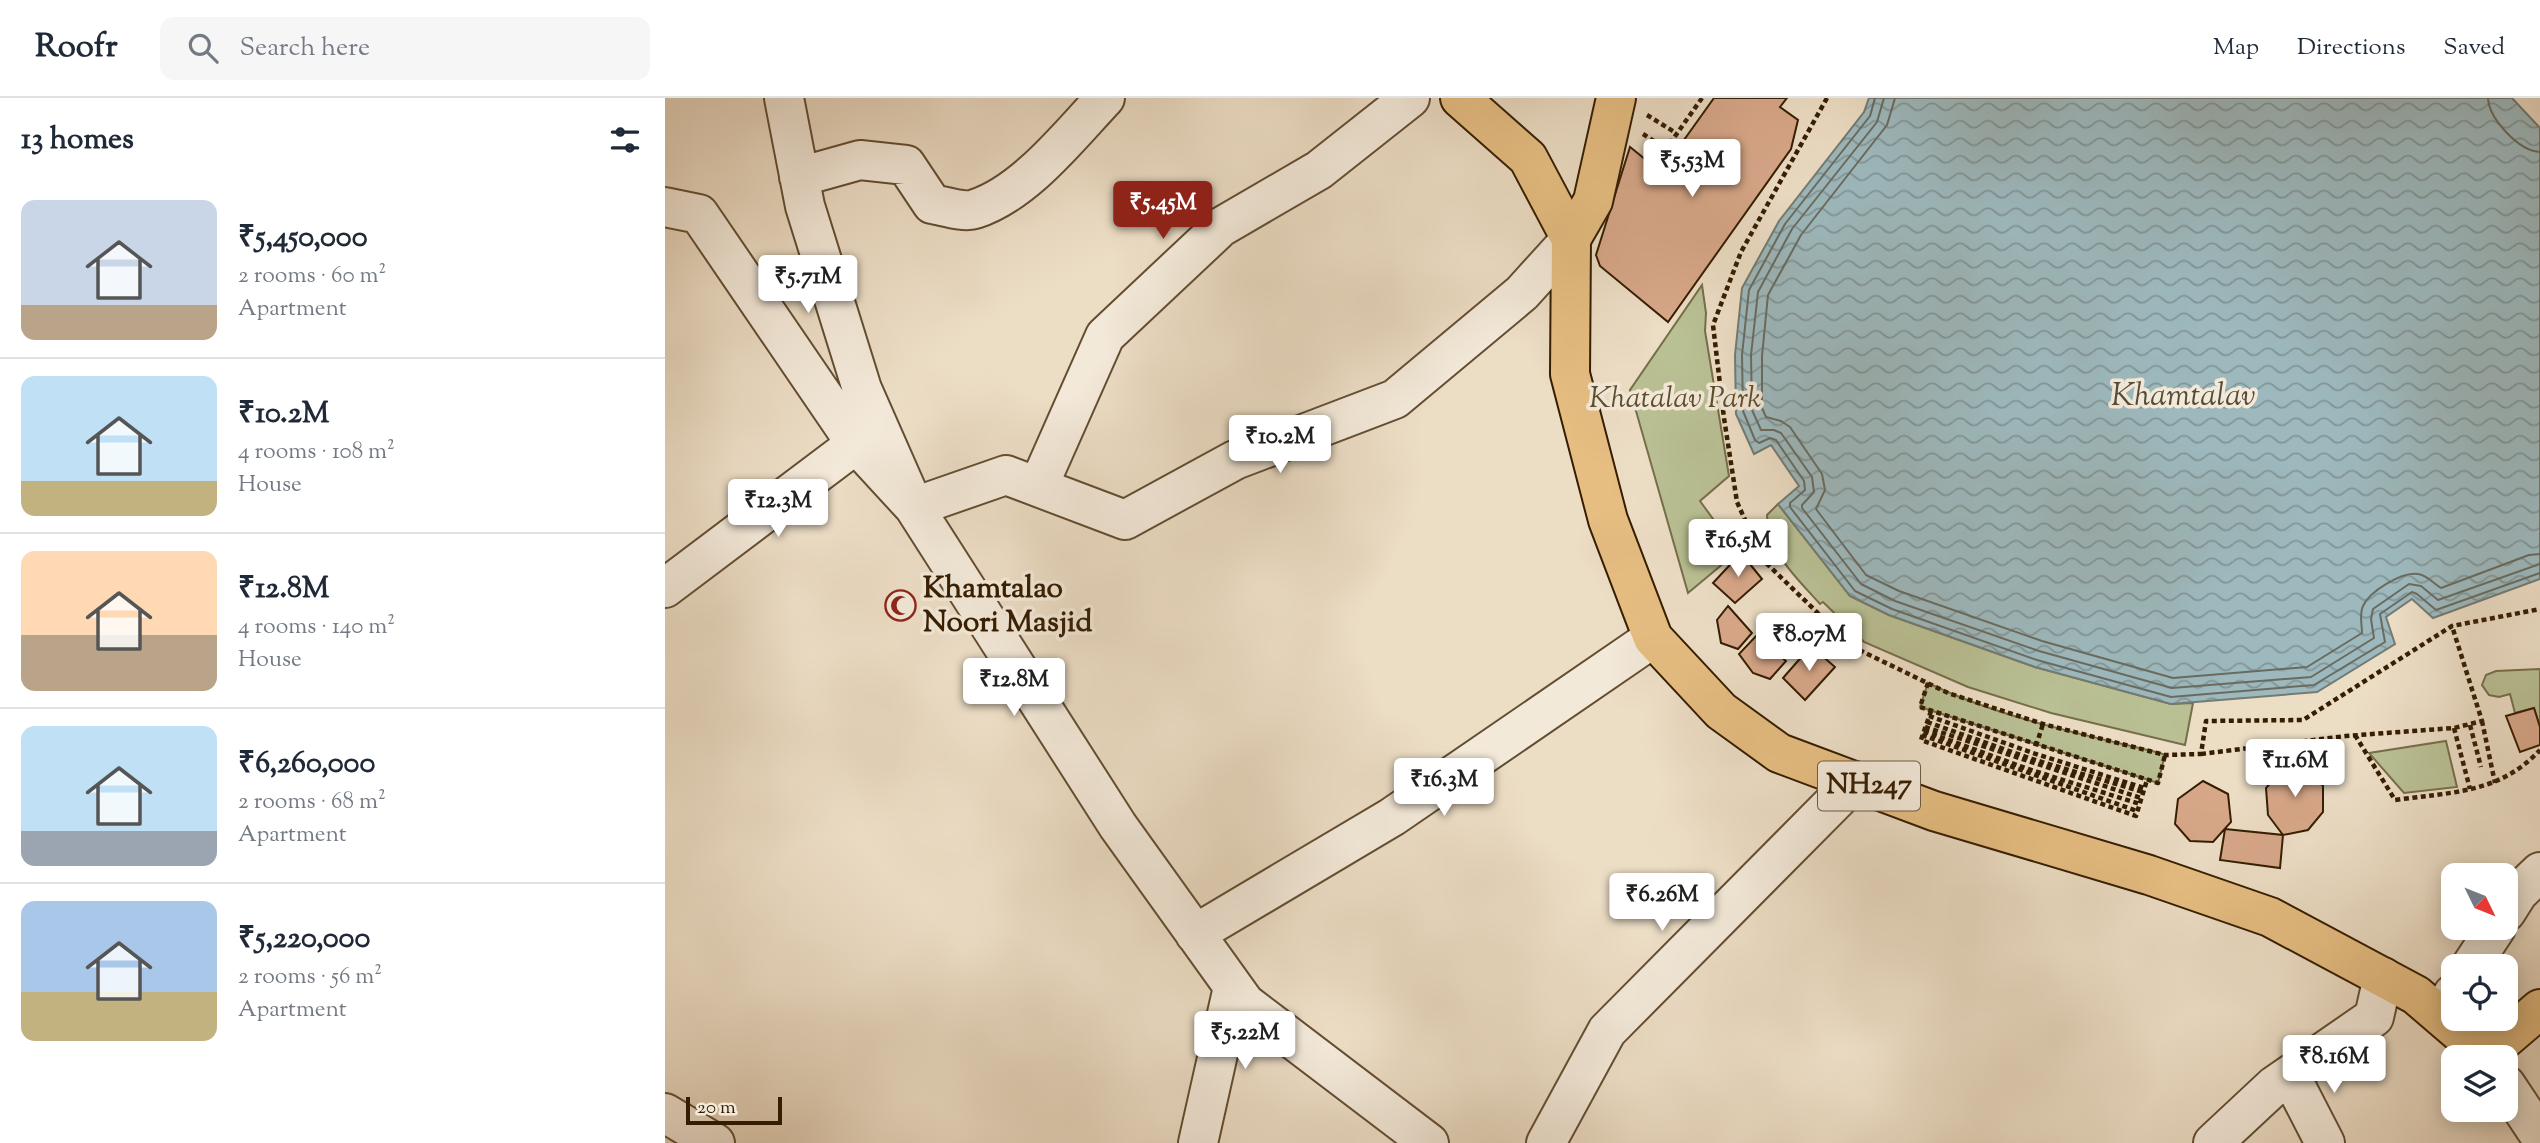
<!DOCTYPE html>
<meta charset="utf-8">
<style>
body{margin:0;font-family:"Sorts Mill Goudy",serif;background:#f6f6f7;color:#1f2937;height:100vh;display:flex;flex-direction:column;font-size:26px;white-space:nowrap}
*{box-sizing:border-box;margin:0}
p{font-size:23px;color:#747a83}
.icon{flex:none;width:38px;height:38px;fill:none;stroke:currentColor;stroke-width:2;stroke-linecap:round;stroke-linejoin:round}
.map{position:relative;flex:1;overflow:hidden}
.side{display:flex;flex-direction:column;background:#fff;width:665px}
.side>*{flex:none}
.needle{width:46px;rotate:133deg}
.fabs{position:absolute;left:1776px;top:765px;display:grid;gap:14px}
.fabs a{display:grid;place-items:center;width:77px;height:77px;border-radius:14px;background:#fff;box-shadow:0 4px 18px #0003;font-size:35px}
.scale{position:absolute;left:21px;bottom:18px;width:96px;box-sizing:border-box;padding-left:7px;border:4px solid #351d01;border-top:0;font-size:19px;line-height:24px;white-space:nowrap;color:#351d01;-webkit-text-stroke:5px #f3e9d9;paint-order:stroke}
.price{position:absolute;translate:-50% -60px;padding:0 16px;border-radius:7px;background:#fff;color:#222;font-size:23px;line-height:46px;filter:drop-shadow(0 2px 4px #0008)}
.price::after{content:'';position:absolute;left:50%;top:42px;width:21px;height:16px;margin-left:-10px;background:inherit;clip-path:polygon(0 0,100% 0,50% 100%)}
.price.current{background:#8f2418;color:#fff}
ul{padding:0;list-style:none}
li{display:flex;align-items:center;gap:21px;height:175px;padding:0 21px}
li+li{border-top:2px solid #e0e1e3}
li span{display:grid;place-items:center;flex:none;width:196px;height:140px;border-radius:14px;color:#555}
li>.icon{margin-inline-start:auto}
span .icon{width:84px;height:84px;fill:#fffc;stroke-width:1}
li b{font-size:30px}
h2{display:flex;justify-content:space-between;align-items:center;height:84px;padding:0 21px;font-size:30px}
header{display:flex;align-items:center;gap:42px;box-sizing:border-box;height:98px;padding:0 35px;background:#fff;border-bottom:2px solid #e0e1e3}
header strong{font-size:33px}
nav{display:flex;gap:38px;margin-inline-start:auto;font-size:24px}
.search{width:490px;height:63px;background:#f6f6f7;display:flex;align-items:center;gap:18px;box-sizing:border-box;padding:0 24px;border-radius:14px;color:#747a83;font-size:26px}
main{display:flex;flex:1;min-height:0}
.map>svg:first-child{display:block}
.park{fill:#b9c094;stroke:#776e4a;stroke-width:2}
.water{fill:url(#water-waves);stroke:#737b72;stroke-width:2}
.lines{fill:none;stroke-linecap:round;stroke-linejoin:round}
.shore{stroke:#696b60;stroke-width:2}
.building{fill:#d7a789;stroke:#351d01;stroke-width:2}
.minor-casing{stroke:#634d32;stroke-width:42}
.major-casing{stroke:#351d01;stroke-width:42}
.highway-casing{stroke:#351d01;stroke-width:42}
.path{stroke:#351d01;stroke-width:4.5;stroke-dasharray:5 3.5;stroke-linecap:butt}
.minor{stroke:#f3e9d9;stroke-width:38}
.major{stroke:#e6be82;stroke-width:38}
.highway{stroke:#e6be82;stroke-width:38}
.labels{text-anchor:middle;dominant-baseline:central;stroke-width:7;stroke-linejoin:round;paint-order:stroke}
.shield{fill:#f3e9d9;stroke:#6e5a42;stroke-width:2}
.shield-label{font-size:28px;font-weight:bold;fill:#351d01}
.park-label{font-size:30px;font-style:italic;fill:#5d4e2d;stroke:#f3e9d9}
.poi-label{font-size:30px;font-weight:bold;fill:#351d01;stroke:#f3e9d9;text-anchor:start}
.water-label{font-size:32px;font-style:italic;fill:#544c3a;stroke:#f3e9d9}
</style>
<header>
<strong>Roofr</strong>
<div class="search"><svg class="icon" aria-label="search" viewBox="0 0 24 24"><circle cx="10" cy="10" r="6"/><path d="M15 15l6 6"/></svg>Search here</div>
<nav><a>Map</a><a>Directions</a><a>Saved</a></nav>
</header>
<main>
<section class="side">
<h2>13 homes<svg class="icon" aria-label="filters" viewBox="0 0 24 24"><path d="M4 7h16M4 17h16"/><circle cx="9" cy="7" r="2"/><circle cx="15" cy="17" r="2"/></svg></h2>
<ul>
<li><span style="background:linear-gradient(#c9d6e8 75%,#b9a48a 0)"><svg class="icon" aria-label="home" viewBox="0 0 24 24"><path d="M3 11l9-7 9 7M6 9v11h12V9"/></svg></span><div><b>₹5,450,000</b><p>2 rooms · 60 m²</p><p>Apartment</p></div></li>
<li><span style="background:linear-gradient(#bfe0f5 75%,#c2b280 0)"><svg class="icon" aria-label="home" viewBox="0 0 24 24"><path d="M3 11l9-7 9 7M6 9v11h12V9"/></svg></span><div><b>₹10.2M</b><p>4 rooms · 108 m²</p><p>House</p></div></li>
<li><span style="background:linear-gradient(#ffd9b3 60%,#b9a48a 0)"><svg class="icon" aria-label="home" viewBox="0 0 24 24"><path d="M3 11l9-7 9 7M6 9v11h12V9"/></svg></span><div><b>₹12.8M</b><p>4 rooms · 140 m²</p><p>House</p></div></li>
<li><span style="background:linear-gradient(#bfe0f5 75%,#9aa5b1 0)"><svg class="icon" aria-label="home" viewBox="0 0 24 24"><path d="M3 11l9-7 9 7M6 9v11h12V9"/></svg></span><div><b>₹6,260,000</b><p>2 rooms · 68 m²</p><p>Apartment</p></div></li>
<li><span style="background:linear-gradient(#a9c7e8 65%,#c2b280 0)"><svg class="icon" aria-label="home" viewBox="0 0 24 24"><path d="M3 11l9-7 9 7M6 9v11h12V9"/></svg></span><div><b>₹5,220,000</b><p>2 rooms · 56 m²</p><p>Apartment</p></div></li>
</ul>
</section>
<div class="map">
<svg width="1875" height="1045" viewBox="0 0 1875 1045">
<defs>
<pattern id="water-waves" width="16" height="10" patternUnits="userSpaceOnUse" patternTransform="scale(1.75)"><rect width="16" height="10" fill="#9db9be"/><path d="M0 5q4-4 8 0t8 0" fill="none" stroke="#819698"/></pattern>
</defs>
<rect width="100%" height="100%" fill="#ecddc5"/>
<filter id="stains"><feTurbulence type="fractalNoise" baseFrequency=".00286" numOctaves="4"/><feColorMatrix values="0 0 0 0 .2 0 0 0 0 .09 0 0 0 0 .02 0 0 0 .5 -.17"/></filter>
<radialGradient id="worn" r=".72"><stop offset=".6" stop-color="#630" stop-opacity="0"/><stop offset="1" stop-color="#630" stop-opacity=".3"/></radialGradient>
<path class="park" d="M1037,187L1041,215L1040,233L1064,378L1035,403L1072,454L1023,495L965,292Z
M1113,406L1185,498L1224,517L1370,569L1506,606L1528,605L1520,647L1386,615L1303,589L1199,544L1158,504L1155,506C1132,480 1102,454 1102,417Z
M1875,571V629L1869,610L1850,615L1845,596L1834,599L1824,597L1817,587L1821,577L1831,573Z
M1263,585C1335,620 1417,636 1495,655L1500,657L1493,685L1255,609Z
M1781,643L1792,689L1739,695L1704,655Z"/>
<path class="water" d="M1204,0H1847L1875,30V481L1768,520L1747,501L1721,519L1730,546L1652,594L1506,606L1370,569L1224,517L1185,498L1113,406L1134,388L1106,347L1089,356L1071,316L1070,257L1077,190L1114,123L1199,14Z"/>
<g class="lines">
<path class="shore" d="M1210,0L1205,18L1120,126L1084,192L1077,257L1078,313L1090,342L1094,345L1105,340L1111,342L1139,383L1140,392L1125,405V409L1190,493L1227,511L1372,562L1506,599L1649,587L1720,544L1715,516L1747,494L1752,496L1771,512L1875,475
M1219,0L1212,24L1127,131L1093,194L1086,257L1087,312L1096,332H1109L1116,335L1147,379L1149,394L1137,407V410L1196,486L1230,503L1374,553L1507,590L1646,579L1709,540L1706,521L1708,511L1744,486L1756,488L1773,502L1875,466
M1230,0L1222,27L1136,137L1103,197L1097,258V310L1101,319L1116,323L1125,329L1157,376L1160,392L1151,411L1201,477L1234,493L1377,543L1508,580L1642,569L1697,535C1697,526 1694,517 1698,508C1704,494 1737,473 1753,476C1762,477 1768,485 1776,490L1864,457L1875,456
M1823,0C1824,21 1854,53 1875,54"/>
</g>
<path class="building" d="M1049,0H1122L1115,9L1133,22L1126,51L1003,224L935,168L931,157L965,49L996,74Z
M1076,455L1097,481L1070,505L1048,485Z
M1063,508L1087,535L1073,551L1056,545L1052,522Z
M1091,538L1121,563L1105,581L1088,575L1074,556Z
M1146,548L1170,569L1140,602L1118,580Z
M1869,610L1875,629V647L1855,654L1841,618Z
M1639,665L1658,688V714L1643,732L1618,737L1603,717L1601,690L1619,669Z
M1538,683L1563,696L1566,724L1548,744L1525,743L1510,726L1513,701Z
M1560,731L1618,737L1615,770L1555,762Z"/>
<g class="lines">
<defs>
<path id="minor" d="M119,0L140,108L197,291L249,409L341,377L460,422L570,362L730,301L857,195L906,141
M134,79L195,62L241,67L267,106C279,108 299,115 310,111C360,95 405,37 440,0
M0,109L34,116L191,346L249,409L453,728L580,905L764,1045
M373,389L440,238L556,129L654,72L745,0
M0,490L191,346
M1841,814L1853,795L1875,774
M530,836L727,719L988,540
M1806,868L1831,830
M1775,917L1788,896
M1625,977L1660,1045
M1841,987L1875,1038
M0,1015L50,1045
M533,1045L568,889
M881,1045L942,933L1190,683
M1548,1045L1609,988L1709,919L1718,879"/>
<path id="major" d="M795,0L863,60L906,141"/>
<path id="highway" d="M951,0L928,103L906,141L905,276L943,422L988,540L1056,613L1114,655L1269,713L1484,777L1605,819L1751,897L1821,957L1875,911"/>
</defs>
<use href="#minor" class="minor-casing"/>
<use href="#major" class="major-casing"/>
<use href="#highway" class="highway-casing"/>
<path class="path" d="M1162,0L1076,154L1048,227L1059,320L1072,404L1098,462L1188,549L1283,595L1378,626L1500,657L1536,656L1541,623L1638,622L1787,528L1875,511
M982,17L1011,35
M978,36L1001,51L1037,0
M1263,585L1255,609L1493,685L1500,657
M1266,613L1256,642L1471,718L1482,682
M1264,618L1368,655L1479,690
M1817,623L1830,685
M1262,624L1367,661L1478,694
M1805,627L1816,669
M1260,629L1476,700
M1789,630L1805,691
M1259,633L1363,671L1475,706
M1257,637L1472,713
M1690,637L1730,702C1786,694 1834,696 1875,652
M1371,648L1378,626
M1536,656L1681,638L1789,630L1817,623L1787,528"/>
<use href="#minor" class="minor"/>
<use href="#major" class="major"/>
<use href="#highway" class="highway"/>
</g>
<defs>
<symbol id="mosque-ring" viewBox="-11 -11 22 22"><circle r="9.5" fill="#f3e9d9" stroke="#8f2418" stroke-width="1.5"/><path d="M3.5-4.9A6 6 0 1 0 3.5 4.9A5 5 0 1 1 3.5-4.9Z" fill="#8f2418"/></symbol>
</defs>
<g fill-rule="evenodd">
<use href="#mosque-ring" x="218" y="490" width="35" height="35"/>
</g>
<g class="labels">
<rect class="shield" x="1153" y="663.5" width="102" height="49" rx="5"/>
<g class="shield-label">
<text x="1204" y="688">NH247</text>
</g>
<g class="park-label">
<text x="1010" y="301">Khatalav Park</text>
</g>
<g class="poi-label">
<text x="258" y="491">Khamtalao<tspan x="258" dy="34">Noori Masjid</tspan></text>
</g>
<g class="water-label">
<text x="1518" y="299">Khamtalav</text>
</g>
</g>
<rect width="100%" height="100%" filter="url(#stains)"/>
<rect width="100%" height="100%" fill="url(#worn)"/>
</svg>
<div class="fabs">
<a><svg class="needle" viewBox="-14 -14 28 28"><path d="M0-13l5 13h-10z" fill="#e53935"/><path d="M0 13l5-13h-10z" fill="#747a83"/></svg></a>
<a><svg class="icon" aria-label="locate" viewBox="0 0 24 24"><circle cx="12" cy="12" r="6"/><path d="M12 2v4M12 18v4M2 12h4M18 12h4"/></svg></a>
<a><svg class="icon" aria-label="layers" viewBox="0 0 24 24"><path d="M12 4l9 5-9 5-9-5zM3 14l9 5 9-5"/></svg></a>
</div>
<div class="scale">20 m</div>
<b class="price" style="left:1027px;top:101px">₹5.53M</b>
<b class="price current" style="left:498px;top:143px">₹5.45M</b>
<b class="price" style="left:143px;top:217px">₹5.71M</b>
<b class="price" style="left:615px;top:377px">₹10.2M</b>
<b class="price" style="left:113px;top:441px">₹12.3M</b>
<b class="price" style="left:1073px;top:481px">₹16.5M</b>
<b class="price" style="left:1144px;top:575px">₹8.07M</b>
<b class="price" style="left:349px;top:620px">₹12.8M</b>
<b class="price" style="left:1630px;top:701px">₹11.6M</b>
<b class="price" style="left:779px;top:720px">₹16.3M</b>
<b class="price" style="left:997px;top:835px">₹6.26M</b>
<b class="price" style="left:580px;top:973px">₹5.22M</b>
<b class="price" style="left:1669px;top:997px">₹8.16M</b>
</div>
</main>
